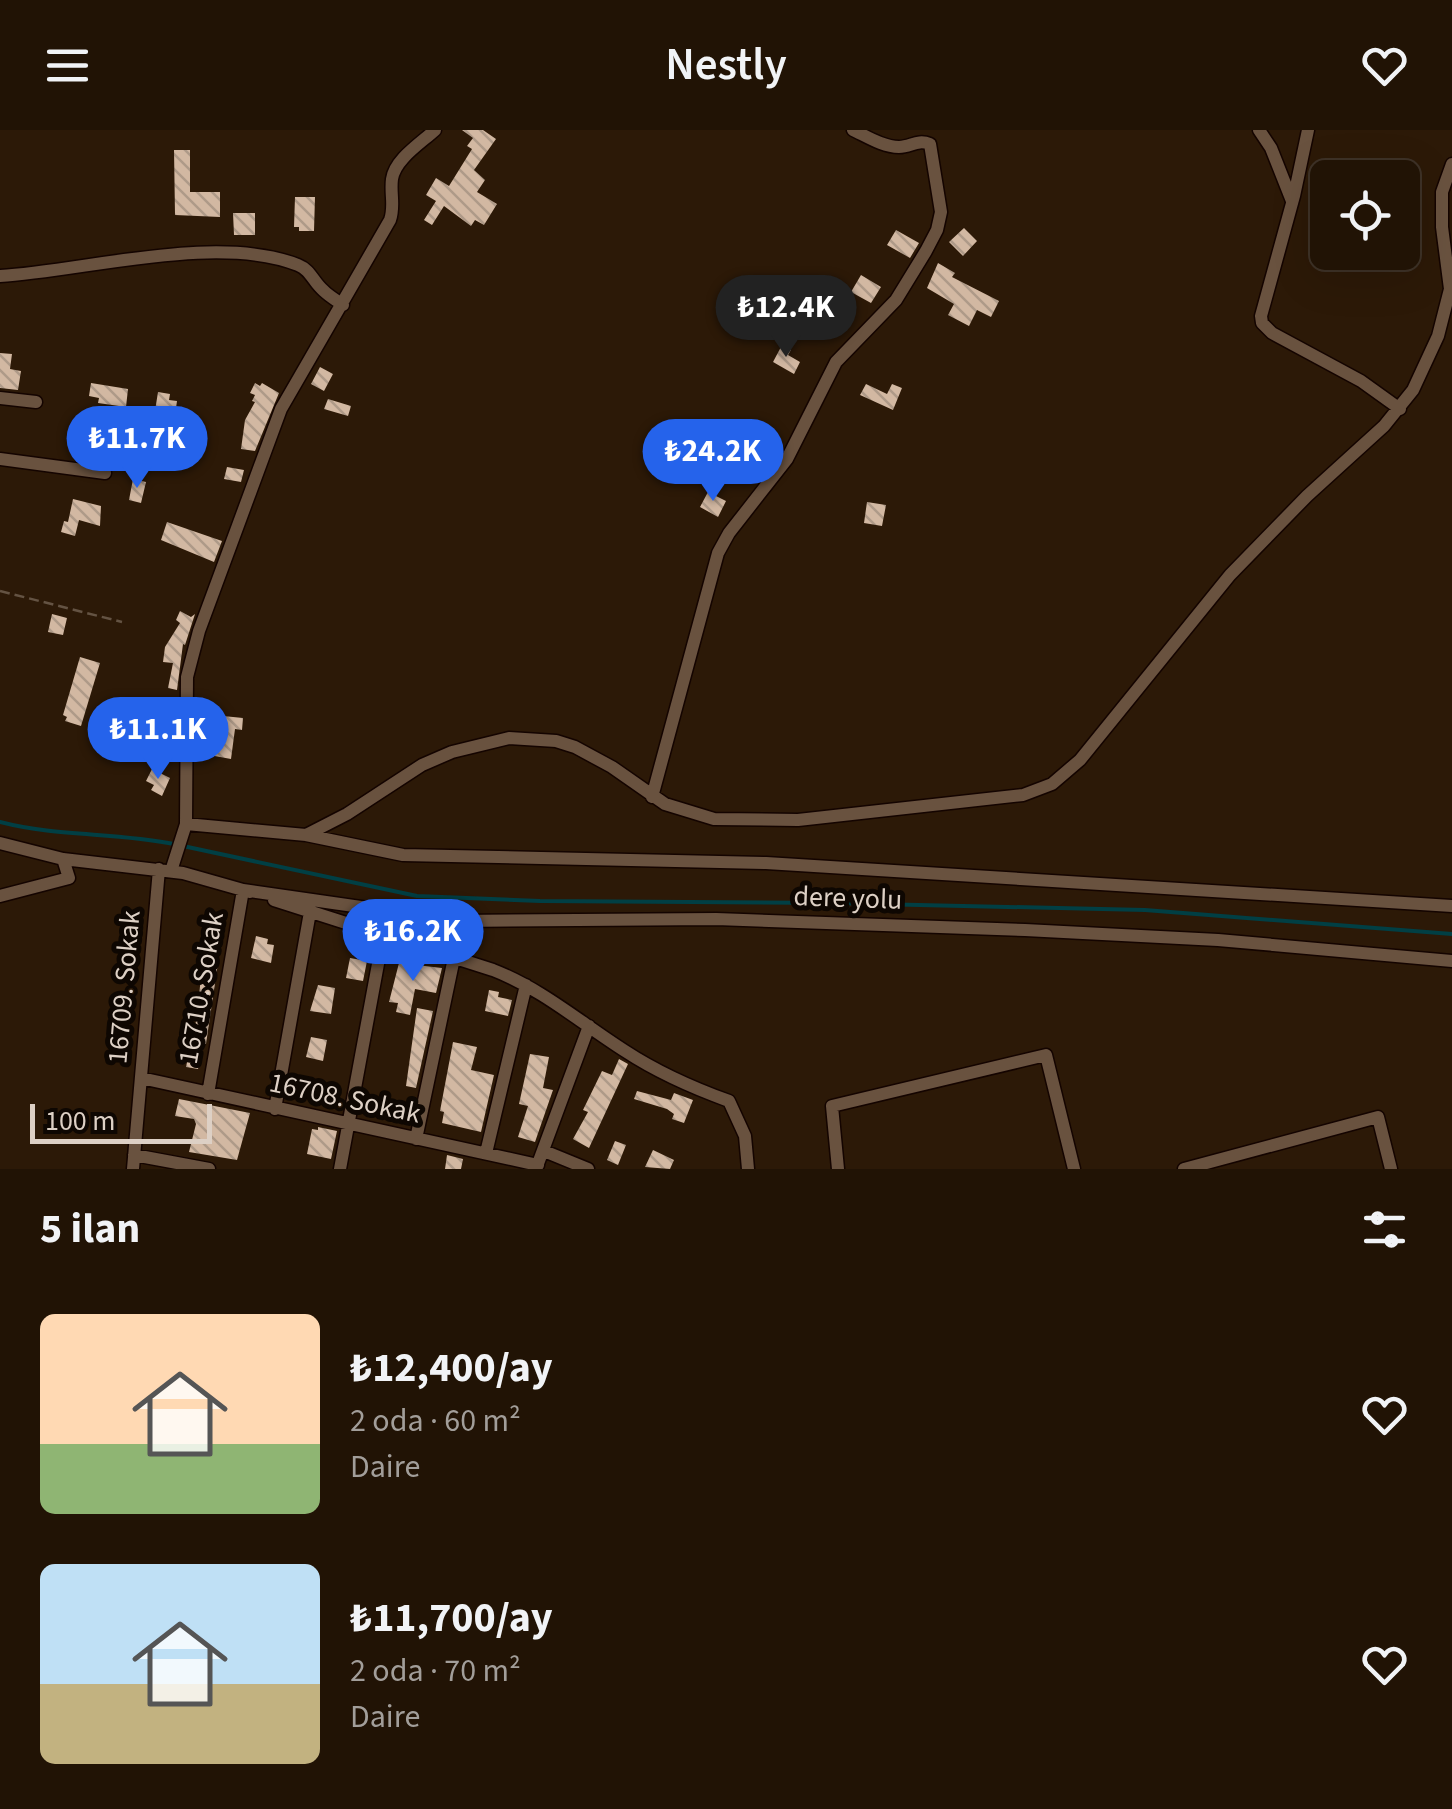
<!DOCTYPE html>
<html lang="tr">
<meta charset="utf-8">
<style>
body{margin:0;font-family:"Source Sans 3",sans-serif;background:#2d2013;color:#f1f3f6;height:100vh;display:flex;flex-direction:column;font-size:38px;white-space:nowrap}
*{box-sizing:border-box;margin:0}
p{font-size:32px;color:#a29e9a}
.icon{flex:none;width:55px;height:55px;fill:none;stroke:currentColor;stroke-width:2;stroke-linecap:round;stroke-linejoin:round}
.map{position:relative;height:1039px;overflow:hidden}
.details{display:flex;flex-direction:column;background:#211305;flex:1}
.details>*{flex:none}
.controls{position:absolute;left:1310px;top:30px;display:grid;gap:20px}
.controls a{display:grid;place-items:center;width:110px;height:110px;border-radius:15px;background:#211305;box-shadow:0 10px 40px #0002,0 0 0 2px #3e3227;font-size:50px}
.scale{position:absolute;left:30px;bottom:25px;width:182px;box-sizing:border-box;padding-left:10px;border:5px solid #ddd0c5;border-top:0;font-size:28px;line-height:35px;white-space:nowrap;color:#ddd0c5;-webkit-text-stroke:8px #0e0702;paint-order:stroke}
.price{position:absolute;translate:-50% -85px;padding:0 22px;border-radius:35px;background:#2563eb;color:#fff;font-size:32px;line-height:65px;filter:drop-shadow(0 2px 5px #0008)}
.price::after{content:'';position:absolute;left:50%;top:60px;width:30px;height:22px;margin-left:-15px;background:inherit;clip-path:polygon(0 0,100% 0,50% 100%)}
.price.on{background:#222;color:#fff}
ul{padding:0;list-style:none}
li{display:flex;align-items:center;gap:30px;height:250px;padding:0 40px}
li span{display:grid;place-items:center;flex:none;width:280px;height:200px;border-radius:15px;color:#555}
li>.icon{margin-inline-start:auto}
span .icon{width:120px;height:120px;fill:#fffc;stroke-width:1}
li b{font-size:42px}
h2{display:flex;justify-content:space-between;align-items:center;height:120px;padding:0 40px;font-size:42px}
header{display:flex;justify-content:space-between;align-items:center;height:130px;padding:0 40px;background:#211305;font-size:45px;font-weight:600}
.map>svg:first-child{display:block}
.lines{fill:none;stroke-linecap:round;stroke-linejoin:round}
.stream{stroke:#013f44;stroke-width:4}
.building{fill:url(#building-back-hatch)}
.minor-casing{stroke:#140400;stroke-width:15}
.path{stroke:#645343;stroke-width:2.5;stroke-dasharray:10 5;stroke-linecap:butt}
.minor{stroke:#69523f;stroke-width:12}
.labels{text-anchor:middle;dominant-baseline:central;stroke-width:10;stroke-linejoin:round;paint-order:stroke}
.street-label{font-size:28px;fill:#ddd0c5;stroke:#0e0702}
</style>
<header><svg class="icon" aria-label="menu" viewBox="0 0 24 24"><path d="M4 6h16M4 12h16M4 18h16"/></svg>Nestly<svg class="icon" aria-label="heart" viewBox="0 0 24 24"><path d="M12 20l-8-8c-3-5 5-10 8-4 3-6 11-1 8 4z"/></svg></header>
<div class="map">
<svg width="1452" height="1039" viewBox="0 0 1452 1039">
<defs>
<pattern id="building-back-hatch" width="6" height="6" patternUnits="userSpaceOnUse" patternTransform="scale(2.5)"><rect width="6" height="6" fill="#d2b8a2"/><path d="M-1 5l2 2M0 0l6 6M5-1l2 2" fill="none" stroke="#ae9a88"/></pattern>
</defs>
<rect width="100%" height="100%" fill="#2c1907"/>
<g class="lines">
<path class="stream" d="M0,692C57,707 116,702 174,714
M183,716L417,766L540,771L831,773L1145,780L1452,804"/>
</g>
<path class="building" d="M462,0H483L496,9L474,40L485,50L477,62L497,74L484,95L475,90L471,96L444,76L432,95L424,90L436,71L426,65L436,48L449,56L472,19L467,16L473,8Z
M174,20H190V62H220V87L175,85Z
M295,67H315L314,101H299V97H294Z
M233,83H255V105H234Z
M964,98L977,111L963,126L949,112Z
M896,100L919,113L910,128L887,115Z
M938,133L955,143L952,147L999,171L991,187L977,180L969,196L948,185L954,174L927,158Z
M861,145L881,157L871,173L851,162Z
M782,215L791,220L788,225L800,232L794,244L773,232Z
M0,223L12,224L10,239L21,241L18,260L0,258Z
M320,237L333,244L324,261L311,254Z
M91,253L128,259L126,277L98,273L99,268L89,266Z
M255,253L260,256L262,253L279,263L255,321L241,319L245,290L255,272L252,271L255,265L250,263Z
M866,254L887,264L892,254L902,258L893,280L860,265Z
M158,262L170,264L169,270L177,271L175,285L155,281Z
M328,269L351,276L348,286L324,279Z
M180,299L200,304L197,315L189,313L188,320L176,317Z
M87,312L97,313L96,318L110,321L108,334L84,330Z
M227,337L244,340L241,352L224,349Z
M133,349L146,352L141,373L129,370Z
M708,362L726,371L718,387L700,377Z
M73,369L101,376L100,396L79,390L75,406L61,402L64,391L68,392Z
M867,372L886,375L882,396L864,393Z
M167,392L222,411L214,432L161,410Z
M180,481L191,487L195,484L185,515L183,514L177,560L168,558L173,533L163,532L165,517L180,493L176,490Z
M52,484L67,488L63,505L48,502Z
M80,527L100,533L81,596L65,591L67,587L63,585Z
M223,586L243,588L242,600L235,599L231,629L209,625L212,603L221,605Z
M152,639L170,648L162,666L151,660L154,655L146,651Z
M256,806L268,809L267,814L274,815L271,833L251,828Z
M350,828L367,831L363,851L346,848Z
M203,831L218,833L206,914H204L198,939L186,937L189,923L192,924Z
M399,833L442,838L436,863L415,859L410,885L396,882L398,873L389,872Z
M318,855L335,858L331,884L310,881Z
M489,860L499,862L498,867L512,870L508,886L485,881Z
M417,878L433,881L416,958L406,956Z
M311,907L327,910L323,931L306,927Z
M453,912L477,917L471,940L494,945L481,1002L442,993L444,982L440,981Z
M530,924L549,927L543,958L553,960L535,1012L518,1007L528,976L519,974Z
M619,929L628,934L589,1018L573,1009L588,982L583,980L602,941L612,945Z
M637,961L671,970L674,963L693,970L684,993L672,989L674,984L667,979L634,969Z
M179,969L250,983L237,1030L189,1022L196,994L194,989L175,986Z
M318,997L337,1001L331,1029L307,1024L312,999L318,1000Z
M615,1011L626,1015L618,1035L607,1030Z
M653,1020L674,1030L670,1039L645,1037Z
M447,1025L463,1029L461,1039H445Z"/>
<g class="lines">
<defs>
<path id="minor" d="M1259,0L1271,18L1292,71
M1308,0L1294,66L1261,186L1262,193L1272,203L1361,251L1400,279
M0,146C85,141 217,103 298,135C311,140 313,152 324,161C329,166 336,170 343,175
M0,268L36,272
M0,329L105,343
M652,667L718,423L729,403L787,329L836,232L896,170L926,121L937,100L941,82L930,14C917,9 911,17 899,17C883,17 866,6 853,0
M186,694L306,705L347,684L422,635L452,622L509,608L556,611L575,617L612,637L665,674L714,689L798,690L1023,665L1052,654L1080,630L1230,445L1307,366L1384,296L1413,260L1438,206L1450,159L1442,97V62L1452,34
M306,705L403,725L766,733L1452,776
M0,713L63,729L183,743L250,762
M171,741L186,694L187,547L199,501L281,279L390,90C395,76 390,64 392,49C395,29 421,13 435,0
M0,766L69,748L63,729
M274,770L493,840C542,859 581,893 625,921C657,942 693,958 729,971L745,1006L748,1039
M141,948L538,1035
M208,964L243,760L458,791L716,789L1025,800L1218,810L1452,831
M275,979L310,782
M416,1009L454,828
M544,1021L588,1039
M486,1023L526,855
M134,1025L209,1039
M133,1039L159,739
M340,1039L383,807
M536,1039L589,896
M838,1039L832,976L1046,925L1074,1039
M1184,1039L1378,987L1391,1039"/>
</defs>
<use href="#minor" class="minor-casing"/>
<path class="path" d="M0,461L122,492"/>
<use href="#minor" class="minor"/>
</g>
<g class="labels">
<g class="street-label">
<text transform="translate(848 768) rotate(2)">dere yolu</text>
<text transform="translate(124 857) rotate(-85)">16709. Sokak</text>
<text transform="translate(201 858) rotate(-80)">16710. Sokak</text>
<text transform="translate(345 968) rotate(12)">16708. Sokak</text>
</g>
</g>
</svg>
<div class="controls">
<a><svg class="icon" aria-label="locate" viewBox="0 0 24 24"><circle cx="12" cy="12" r="6"/><path d="M12 2v4M12 18v4M2 12h4M18 12h4"/></svg></a>
</div>
<div class="scale">100 m</div>
<b class="price on" style="left:786px;top:230px">₺12.4K</b>
<b class="price" style="left:137px;top:361px">₺11.7K</b>
<b class="price" style="left:713px;top:374px">₺24.2K</b>
<b class="price" style="left:158px;top:652px">₺11.1K</b>
<b class="price" style="left:413px;top:854px">₺16.2K</b>
</div>
<section class="details">
<h2>5 ilan<svg class="icon" aria-label="filters" viewBox="0 0 24 24"><path d="M4 7h16M4 17h16"/><circle cx="9" cy="7" r="2"/><circle cx="15" cy="17" r="2"/></svg></h2>
<ul>
<li><span style="background:linear-gradient(#ffd9b3 65%,#8fb573 0)"><svg class="icon" aria-label="home" viewBox="0 0 24 24"><path d="M3 11l9-7 9 7M6 9v11h12V9"/></svg></span><div><b>₺12,400/ay</b><p>2 oda · 60 m²</p><p>Daire</p></div><svg class="icon" aria-label="heart" viewBox="0 0 24 24"><path d="M12 20l-8-8c-3-5 5-10 8-4 3-6 11-1 8 4z"/></svg></li>
<li><span style="background:linear-gradient(#bfe0f5 60%,#c2b280 0)"><svg class="icon" aria-label="home" viewBox="0 0 24 24"><path d="M3 11l9-7 9 7M6 9v11h12V9"/></svg></span><div><b>₺11,700/ay</b><p>2 oda · 70 m²</p><p>Daire</p></div><svg class="icon" aria-label="heart" viewBox="0 0 24 24"><path d="M12 20l-8-8c-3-5 5-10 8-4 3-6 11-1 8 4z"/></svg></li>
</ul>
</section>
